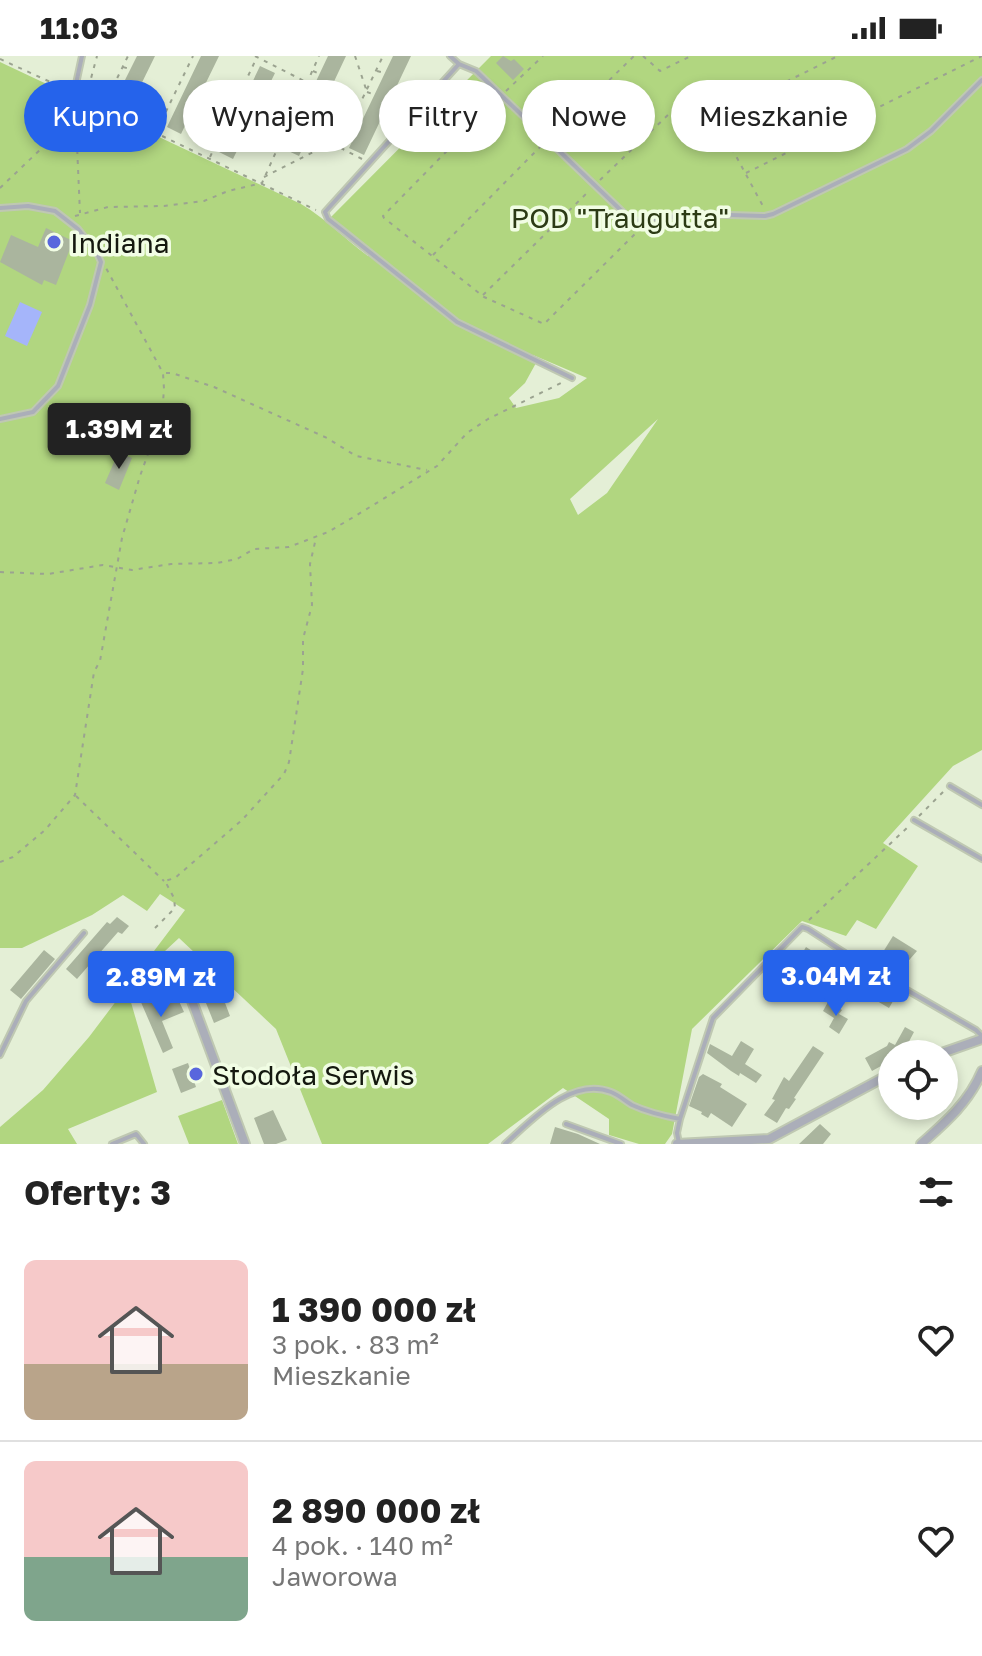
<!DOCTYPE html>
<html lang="pl">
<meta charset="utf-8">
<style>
body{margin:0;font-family:"Golos Text",sans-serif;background:#f2f2f2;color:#222;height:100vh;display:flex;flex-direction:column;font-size:30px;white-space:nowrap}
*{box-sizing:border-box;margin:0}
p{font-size:26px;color:#767676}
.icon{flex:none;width:44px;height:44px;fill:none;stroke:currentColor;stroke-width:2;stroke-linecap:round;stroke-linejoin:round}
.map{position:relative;height:1088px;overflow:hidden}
.panel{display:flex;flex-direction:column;background:#fff;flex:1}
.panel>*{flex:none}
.banner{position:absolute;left:24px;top:24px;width:934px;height:72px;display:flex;gap:16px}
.fabs{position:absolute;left:878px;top:984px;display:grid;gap:16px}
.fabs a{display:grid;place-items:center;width:80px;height:80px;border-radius:50%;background:#fff;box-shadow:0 4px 12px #0003;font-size:40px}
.price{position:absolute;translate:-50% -68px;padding:0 18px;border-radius:8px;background:#2563eb;color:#fff;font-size:26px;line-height:52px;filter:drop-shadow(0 2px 4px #0008)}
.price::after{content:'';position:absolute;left:50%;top:48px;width:24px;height:18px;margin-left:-12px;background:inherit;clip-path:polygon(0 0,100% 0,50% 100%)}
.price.current{background:#222;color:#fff}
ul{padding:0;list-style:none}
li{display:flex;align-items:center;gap:24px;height:200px;padding:0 24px}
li+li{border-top:2px solid #e0e0e0}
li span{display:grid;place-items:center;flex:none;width:224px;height:160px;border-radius:12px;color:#555}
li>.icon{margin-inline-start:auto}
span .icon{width:96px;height:96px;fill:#fffc;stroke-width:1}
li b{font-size:34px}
h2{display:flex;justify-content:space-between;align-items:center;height:96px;padding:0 24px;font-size:34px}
.tag{padding:0 28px;border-radius:36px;background:#fff;box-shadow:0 4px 12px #0003;font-size:28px;line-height:72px}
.tag.current{background:#2563eb;color:#fff}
.status{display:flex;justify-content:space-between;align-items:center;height:56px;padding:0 40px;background:#fff;direction:ltr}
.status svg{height:22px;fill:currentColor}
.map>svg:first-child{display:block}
.green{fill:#b1d680;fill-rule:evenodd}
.water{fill:#a5b5fa}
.building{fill:#aab59e}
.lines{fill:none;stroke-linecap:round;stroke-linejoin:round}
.lane-casing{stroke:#bfc8b2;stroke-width:8}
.street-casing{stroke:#bfc8b2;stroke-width:12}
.path{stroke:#9ba390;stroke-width:2;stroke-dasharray:4 6;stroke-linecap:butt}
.lane{stroke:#abaeb9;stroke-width:4}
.street{stroke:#abaeb9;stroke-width:8}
.poi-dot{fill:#5866dd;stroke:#f1fde4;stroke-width:3}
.labels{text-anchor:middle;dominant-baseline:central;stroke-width:7;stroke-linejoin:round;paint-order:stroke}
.park-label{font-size:28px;fill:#2c3b15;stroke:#f1fde4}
.poi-label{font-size:28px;fill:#14180f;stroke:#f1fde4;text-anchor:start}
</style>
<div class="status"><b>11:03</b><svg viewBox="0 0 49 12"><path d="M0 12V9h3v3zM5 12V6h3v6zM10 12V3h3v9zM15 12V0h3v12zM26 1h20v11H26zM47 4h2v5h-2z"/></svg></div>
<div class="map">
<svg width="982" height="1088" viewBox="0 0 982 1088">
<rect width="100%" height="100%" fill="#e4efd6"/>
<path class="green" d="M491,0H982V694L953,710L883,787L918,810L876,873L857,864L846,880L802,865L692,973L672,1078L665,1088H639L609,1079V1063L563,1032L488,1088H322L276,973L179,882L151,908L128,936L157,1036L68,1073L77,1088H0V1071L43,1034L89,981L185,854L160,838L147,855L123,839L92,859L22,892H0V6L301,148C325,162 345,183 368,200L371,194L331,161ZM533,299L587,322L559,342L516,352L509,342L525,327L536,307ZM658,363L607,437L578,459L570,443Z
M222,1044L238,1088H189L178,1060Z"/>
<path class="water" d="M20,246L42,256L27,290L5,280Z"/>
<path class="building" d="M137,0H155L129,53L114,46Z
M201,0H219L181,78L167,71Z
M328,0H346L299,100L284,93Z
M393,0H411L364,99L349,92Z
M503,0L511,5L514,3L524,13L513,24L496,7Z
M260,10L275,17L233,103L219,96Z
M46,172L73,185L56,229L44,224L42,229L0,206L11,179L38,191Z
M118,397L132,402L119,434L105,427Z
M117,861L129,870L122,878L118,876L77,923L66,913L107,866L110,868Z
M893,880L917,895L904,910L883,896Z
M806,891L826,904L829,900L844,909L841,914L844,917L839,924L812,908L810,912L797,906Z
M44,894L55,903L21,943L10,934Z
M860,919L896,940L889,952L853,931Z
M217,937L218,940L222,939L230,960L214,967L204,942Z
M153,938L159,951L178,943L184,956L162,965L173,992L163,997L140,944Z
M828,946L842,954L839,958L848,963L839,978L829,971L834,962L823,955Z
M905,971L914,976L904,995L909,998H887L890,1005L872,1015L865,1002L887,990L889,986L895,989Z
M741,985L754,993L745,1008L762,1019L756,1027L740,1017L739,1020L731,1015L707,997L710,988L732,1000Z
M813,990L824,997L794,1042L796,1043L789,1053L786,1052L777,1067L764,1059L775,1044L772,1043L784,1021L789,1025Z
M188,1007L196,1031L181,1037L172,1013Z
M703,1018L722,1028L720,1031L747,1048L732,1071L711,1057L708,1062L701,1058L702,1056L689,1050L699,1021Z
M273,1054L287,1084L276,1088H264L254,1062Z
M820,1068L831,1078L823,1088H799Z
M555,1071L578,1078L600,1088H550Z"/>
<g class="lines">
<defs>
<path id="lane" d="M450,0L459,8L476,15L630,163L636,165L696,158L765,160L773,158L907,93L931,75L982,24
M459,8L325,156L328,163L342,174L457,266L572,322
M74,37L82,0
M0,152L28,150L55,155L78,173L97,197L101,206L90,249L58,330L33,356L0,363
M950,730L982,749
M914,764L982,803
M0,999L26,945L84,877
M566,1068L621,1088
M679,1087L677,1077L680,1063L713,962L802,871L808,873L862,908L976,974L982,980
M112,1088L136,1078L144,1088
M505,1088C531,1065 571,1020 611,1036C619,1039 625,1045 632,1049C647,1056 664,1060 680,1063"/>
<path id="street" d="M185,926L245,1088
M939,998L982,983
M677,1088L769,1083L892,1017
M921,1088C946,1066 969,1046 982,1015"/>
</defs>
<use href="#lane" class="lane-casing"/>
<use href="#street" class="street-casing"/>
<path class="path" d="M255,0L306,26
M355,0L366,33
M643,0L660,15L691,0
M0,3L68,34
M123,11L130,13
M313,15L320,18
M377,15L385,17
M113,34L120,35
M506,35L543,0
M303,36L310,39
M367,36L375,39
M81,41L316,154
M86,41L97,0
M75,44L80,157
M496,45L383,160L384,162L484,241L544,268L641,172
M104,49L128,0
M357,56L365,59
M715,61L838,0
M157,74L193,0
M347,78L355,81
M552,80L634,0
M210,101L257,1
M362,103L339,91L383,0
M746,117L982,0
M264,121L343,81
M600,124L694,34L715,61L764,152
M0,132L44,90L74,44
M75,160L108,151L164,150L204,145L228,135L262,127L319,0
M433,199L541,90
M483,239L590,134
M166,317H172L214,331L327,382L356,400L427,414
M0,516L48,518L103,509L132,514L171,508L217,507L237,503L254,493L289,491L328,476L352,462L437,410L467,377L488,363L563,326
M76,740L164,825
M919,760L946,733
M0,806L13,801L45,774L75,739L94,616L100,605L122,482L140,420L162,359L164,333L163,317L106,212
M809,864L909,770
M155,872L175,852L174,842L165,825L175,822L242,764L284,718L289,706L303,613V583L312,549L310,508L316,482"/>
<use href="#lane" class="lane"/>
<use href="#street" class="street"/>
</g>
<g class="poi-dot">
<circle cx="54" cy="186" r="8"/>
<circle cx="196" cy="1018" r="8"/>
</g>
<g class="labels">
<g class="park-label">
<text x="620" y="161">POD "Traugutta"</text>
</g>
<g class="poi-label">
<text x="70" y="186">Indiana</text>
<text x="212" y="1018">Stodoła Serwis</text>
</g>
</g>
</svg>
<div class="fabs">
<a><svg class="icon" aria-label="locate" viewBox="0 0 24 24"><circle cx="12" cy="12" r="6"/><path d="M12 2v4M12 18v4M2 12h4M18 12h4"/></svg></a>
</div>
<b class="price current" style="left:119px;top:415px">1.39M zł</b>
<b class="price" style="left:836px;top:962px">3.04M zł</b>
<b class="price" style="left:161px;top:963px">2.89M zł</b>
<div class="banner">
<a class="tag current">Kupno</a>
<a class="tag">Wynajem</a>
<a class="tag">Filtry</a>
<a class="tag">Nowe</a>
<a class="tag">Mieszkanie</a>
</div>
</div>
<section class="panel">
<h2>Oferty: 3<svg class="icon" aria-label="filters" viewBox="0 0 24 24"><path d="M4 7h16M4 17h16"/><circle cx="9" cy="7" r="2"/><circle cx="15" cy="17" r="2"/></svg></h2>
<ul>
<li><span style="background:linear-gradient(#f6c9c9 65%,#b9a48a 0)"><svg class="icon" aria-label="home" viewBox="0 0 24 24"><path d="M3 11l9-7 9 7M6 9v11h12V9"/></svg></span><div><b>1 390 000 zł</b><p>3 pok. · 83 m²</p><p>Mieszkanie</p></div><svg class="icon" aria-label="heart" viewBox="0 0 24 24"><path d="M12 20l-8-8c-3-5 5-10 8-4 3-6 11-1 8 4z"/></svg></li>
<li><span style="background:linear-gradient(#f6c9c9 60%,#7fa58c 0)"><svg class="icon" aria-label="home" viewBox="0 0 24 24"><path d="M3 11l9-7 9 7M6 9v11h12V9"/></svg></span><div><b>2 890 000 zł</b><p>4 pok. · 140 m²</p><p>Jaworowa</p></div><svg class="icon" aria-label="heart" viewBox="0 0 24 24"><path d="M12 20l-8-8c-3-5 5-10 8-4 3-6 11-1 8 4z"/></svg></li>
</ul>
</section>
